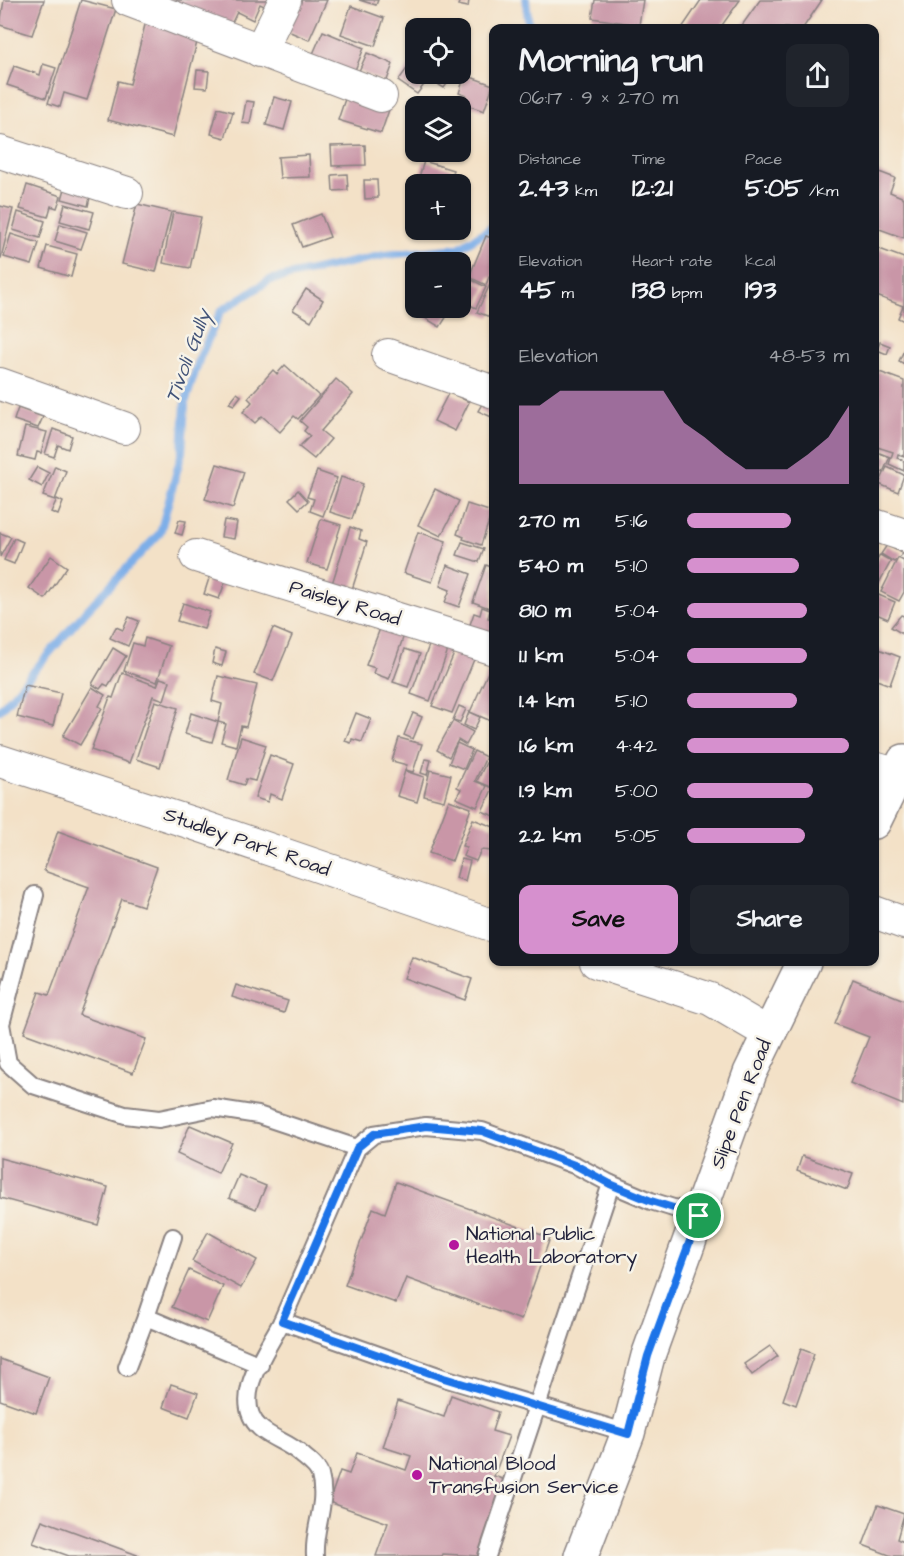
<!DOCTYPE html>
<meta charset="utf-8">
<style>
:root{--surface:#171b24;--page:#20242c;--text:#f1f3f6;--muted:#9ea1a6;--accent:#d690ce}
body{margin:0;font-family:"Architects Daughter",sans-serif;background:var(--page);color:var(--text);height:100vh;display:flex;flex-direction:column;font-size:22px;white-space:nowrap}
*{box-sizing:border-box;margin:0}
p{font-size:20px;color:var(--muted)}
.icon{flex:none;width:33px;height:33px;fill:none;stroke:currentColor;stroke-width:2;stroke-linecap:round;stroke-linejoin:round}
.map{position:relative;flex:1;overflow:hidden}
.panel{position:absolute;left:489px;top:24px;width:390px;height:942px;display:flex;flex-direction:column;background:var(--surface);border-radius:12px;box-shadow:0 2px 4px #0004}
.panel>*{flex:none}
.tools{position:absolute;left:405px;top:18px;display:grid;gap:12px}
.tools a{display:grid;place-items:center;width:66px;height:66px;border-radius:12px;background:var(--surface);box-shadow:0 2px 4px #0004;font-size:30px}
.pin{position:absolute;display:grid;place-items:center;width:51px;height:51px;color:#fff;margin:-26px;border:3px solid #fff;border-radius:50%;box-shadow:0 2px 6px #0007}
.round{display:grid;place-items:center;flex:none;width:63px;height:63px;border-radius:12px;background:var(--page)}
.headline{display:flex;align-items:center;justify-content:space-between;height:102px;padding:0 30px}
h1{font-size:33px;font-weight:700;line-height:45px}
.metrics{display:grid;grid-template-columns:repeat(3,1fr);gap:9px;height:102px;padding:6px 30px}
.metrics div{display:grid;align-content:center}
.metrics b{font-size:26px;font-weight:700}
.metrics small{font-size:16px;font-weight:400}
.metrics p{font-size:16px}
.chart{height:168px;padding:12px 30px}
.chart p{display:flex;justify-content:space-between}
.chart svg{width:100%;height:108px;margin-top:6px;fill:var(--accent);opacity:.7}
.primary-button{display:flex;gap:12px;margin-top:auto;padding:12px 30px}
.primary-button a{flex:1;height:69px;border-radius:12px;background:var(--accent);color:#111;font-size:24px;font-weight:700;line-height:69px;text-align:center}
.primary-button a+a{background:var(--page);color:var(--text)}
ul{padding:0 30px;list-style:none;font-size:20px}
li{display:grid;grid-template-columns:96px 72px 1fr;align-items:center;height:45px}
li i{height:15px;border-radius:8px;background:var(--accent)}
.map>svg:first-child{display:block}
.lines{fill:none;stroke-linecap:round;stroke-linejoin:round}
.stream{stroke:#7daee8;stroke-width:8}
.building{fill:#c996a7}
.service-casing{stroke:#8a8281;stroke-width:20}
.minor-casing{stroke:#8a8281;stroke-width:34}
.tertiary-casing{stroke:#8a8281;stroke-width:36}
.service{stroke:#fff;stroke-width:16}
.minor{stroke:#fff;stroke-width:32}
.tertiary{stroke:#fff;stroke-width:33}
.route-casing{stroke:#fff;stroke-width:12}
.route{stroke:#1a73e8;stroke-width:8}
.poi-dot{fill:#b5179e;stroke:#f7f3e8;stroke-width:2}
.labels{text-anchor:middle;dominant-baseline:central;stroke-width:5;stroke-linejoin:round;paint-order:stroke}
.street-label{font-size:20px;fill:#22223b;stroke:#f7f3e8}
.poi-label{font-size:20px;fill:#22223b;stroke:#f7f3e8;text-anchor:start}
.water-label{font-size:21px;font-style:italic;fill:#425378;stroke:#f7f3e8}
</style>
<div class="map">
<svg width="904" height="1556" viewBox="0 0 904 1556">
<rect width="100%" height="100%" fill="#f7f3e8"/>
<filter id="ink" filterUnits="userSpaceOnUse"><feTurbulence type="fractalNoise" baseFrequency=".0167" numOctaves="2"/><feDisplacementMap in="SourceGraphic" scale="12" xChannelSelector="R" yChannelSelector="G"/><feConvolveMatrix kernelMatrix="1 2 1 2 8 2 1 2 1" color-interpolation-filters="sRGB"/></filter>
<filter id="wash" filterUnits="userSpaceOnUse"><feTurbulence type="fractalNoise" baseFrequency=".008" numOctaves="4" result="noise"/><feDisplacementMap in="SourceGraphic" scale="24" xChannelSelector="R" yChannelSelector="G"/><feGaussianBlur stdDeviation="1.35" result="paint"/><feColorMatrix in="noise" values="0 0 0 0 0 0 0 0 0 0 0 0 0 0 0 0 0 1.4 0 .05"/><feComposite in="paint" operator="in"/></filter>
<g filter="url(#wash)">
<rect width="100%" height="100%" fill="#f3e1c7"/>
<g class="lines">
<g class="stream">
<polyline points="526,0 529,28"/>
<polyline points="0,710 86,611 160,533 182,452 185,403 200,357 221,311 270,280 385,255 459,248 494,226"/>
</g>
</g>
<g id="blocks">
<g class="building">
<polygon points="4,0 44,0 32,35 0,25"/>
<polygon points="81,0 116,9 87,100 64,93 60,107 48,103"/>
<polygon points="162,0 279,0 274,11 260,4 253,20 237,12 228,31"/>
<polygon points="294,0 327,0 309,40 281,28"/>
<polygon points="359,0 378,0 376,5"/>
<polygon points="460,0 469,0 468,7 458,5"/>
<polygon points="595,0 643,0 639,25 592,18"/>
<polygon points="701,0 740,0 720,28 682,28"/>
<polygon points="760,0 822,0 803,28 740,28"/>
<polygon points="351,6 384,18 375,46 341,34"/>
<polygon points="146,21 199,34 173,137 108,120 118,81 130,84"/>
<polygon points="323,31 364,48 351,80 309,63"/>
<polygon points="367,53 393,64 386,83 359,71"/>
<polygon points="416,56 416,74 432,74 417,94 398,81"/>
<polygon points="43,64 56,68 46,98 7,85 14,66 40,75"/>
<polygon points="197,70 209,71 207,88 195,87"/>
<polygon points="435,74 454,74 444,88 431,80"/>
<polygon points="465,75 493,85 484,111 464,104 467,96 459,93"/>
<polygon points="347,93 390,107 381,133 338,120"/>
<polygon points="274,97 292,102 284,130 266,125"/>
<polygon points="246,101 254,102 250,124 242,123"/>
<polygon points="218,108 233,112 225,138 211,134"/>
<polygon points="365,145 366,165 332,166 331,146"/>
<polygon points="309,155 310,177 280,178 278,157"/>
<polygon points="424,161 453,170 449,184 417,184"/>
<polygon points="874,170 895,178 890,192 904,198 904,238 874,227"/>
<polygon points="347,174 348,190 333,191 332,175"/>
<polygon points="364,180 377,180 378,198 365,199"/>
<polygon points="67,182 92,189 88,206 62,199"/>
<polygon points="27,185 61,196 57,208 51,206 48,217 20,209"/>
<polygon points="65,204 94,212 89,229 60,221"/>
<polygon points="137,204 171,212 156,272 122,264"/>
<polygon points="0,206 13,209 1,258 0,258"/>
<polygon points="18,212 45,221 40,238 13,230"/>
<polygon points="173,212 201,217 190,268 163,263"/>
<polygon points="321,214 330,237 302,247 293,225"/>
<polygon points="60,224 87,232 81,249 55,241"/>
<polygon points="11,234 39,243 32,265 4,257"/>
<polygon points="486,236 494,239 494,309 490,317 477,312 493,278 489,277 486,285 469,277"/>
<polygon points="47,246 77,254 71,277 41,268"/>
<polygon points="874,247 904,258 904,321 898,318 903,306 874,295"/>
<polygon points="472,280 486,287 476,308 462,301"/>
<polygon points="306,289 323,300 311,321 293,310"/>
<polygon points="416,300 416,308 452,308 440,327 410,309"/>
<polygon points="880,342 890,346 887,354 877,350"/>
<polygon points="904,350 904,364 899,361"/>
<polygon points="285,365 319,396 298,419 294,416 280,432 262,416 255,423 243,412 252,402 248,398 273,370 277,374"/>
<polygon points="874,370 904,381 904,456 898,454 897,458 904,461 904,471 889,464 893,452 874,446"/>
<polygon points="336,379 353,394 321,431 331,439 314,459 299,447 310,436 304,431 307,427 300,421"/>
<polygon points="449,392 469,402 455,431 434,421"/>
<polygon points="237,393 241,396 234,405 229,403"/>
<polygon points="494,398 494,418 478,411 482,404"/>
<polygon points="18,408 43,417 38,428 14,420"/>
<polygon points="25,427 47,432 41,453 37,452 35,460 18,456"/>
<polygon points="53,429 72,436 68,449 58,445 54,457 45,454"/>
<polygon points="877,452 890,457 883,472 874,468"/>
<polygon points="217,464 244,472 233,508 205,499"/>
<polygon points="55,466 66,471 55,500 43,496"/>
<polygon points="37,467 49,473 42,487 29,480"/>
<polygon points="887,467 904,475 898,492 879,484"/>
<polygon points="317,471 337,478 323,516 310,511 314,499 307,497"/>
<polygon points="341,477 363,484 352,519 330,512"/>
<polygon points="435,489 459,501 441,536 418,525"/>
<polygon points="298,490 308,501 299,509 289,499"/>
<polygon points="57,499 63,502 58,515 51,512"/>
<polygon points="467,504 492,512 481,545 463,539 464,537 457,534"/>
<polygon points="321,519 341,525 327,569 307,563"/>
<polygon points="179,520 186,521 182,535 175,533"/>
<polygon points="224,520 237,522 234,539 221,537"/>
<polygon points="350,527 361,531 359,539 367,542 350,596 330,590"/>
<polygon points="418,532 446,541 432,582 404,573"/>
<polygon points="0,533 11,537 0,557"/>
<polygon points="14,538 23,542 14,564 4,560"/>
<polygon points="462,542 484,549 479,562 457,555"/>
<polygon points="887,545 903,554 894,562 881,554"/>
<polygon points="880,555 891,561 874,592 874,565"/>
<polygon points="51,556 67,567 45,599 29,588"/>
<polygon points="898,558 904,561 904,592 899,601 881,592"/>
<polygon points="447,565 471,574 459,607 445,602 450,590 440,586"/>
<polygon points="486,565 494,568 492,609 473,602"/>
<polygon points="213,566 229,572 219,599 204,594"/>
<polygon points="874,593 895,602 888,619 874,613"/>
<polygon points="183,603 210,612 204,629 177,621"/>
<polygon points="482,607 490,610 488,618 494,620 494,641 467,633 474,613 480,615"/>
<polygon points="901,615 904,616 904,635 891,627"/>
<polygon points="129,617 139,621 128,646 110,638 116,627 123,630"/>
<polygon points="381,626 404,635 389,679 373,673 375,668 366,665"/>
<polygon points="273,628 292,636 273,681 254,674"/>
<polygon points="145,638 169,646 157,682 124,671 133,643 143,646"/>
<polygon points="431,640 449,647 430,701 411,694"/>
<polygon points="113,648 126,656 108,686 104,684 100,689 92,684"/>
<polygon points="215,649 226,652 222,666 212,663"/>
<polygon points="405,649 420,654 408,687 393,682"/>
<polygon points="456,649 475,657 452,713 432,706"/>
<polygon points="879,649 900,657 890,685 874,679 874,661"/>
<polygon points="494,659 494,715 491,721 470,712"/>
<polygon points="122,673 157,686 160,678 170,681 164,700 153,696 129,763 91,750 110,697 113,698"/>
<polygon points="218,676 257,685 246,727 241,726 236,746 221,742 226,724 218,722 222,704 212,701"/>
<polygon points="25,685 61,693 53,726 17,717"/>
<polygon points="92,687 105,695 99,706 102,708 80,745 63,736"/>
<polygon points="155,701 178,708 160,767 136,759"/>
<polygon points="459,706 466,709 460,722 453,720"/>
<polygon points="469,712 480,717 474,730 464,725"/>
<polygon points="191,713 218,722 212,742 185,734"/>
<polygon points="356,713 371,719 362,742 352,739 351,743 345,741"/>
<polygon points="413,713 422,717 413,739 404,735"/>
<polygon points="453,721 473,732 466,745 458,740 449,757 437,750"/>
<polygon points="241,737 266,745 255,781 246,779 244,785 228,780"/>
<polygon points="399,738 422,744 413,772 405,770 407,765 392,761"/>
<polygon points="457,743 472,750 464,769 449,763"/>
<polygon points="474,751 486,757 475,781 487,786 477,807 456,798 461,789 457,787"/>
<polygon points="270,755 294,764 282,799 270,794 268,802 255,798"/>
<polygon points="425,759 431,760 427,775 421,773"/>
<polygon points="486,763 494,766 494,816 482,811 493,788 477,781"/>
<polygon points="430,770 451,775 444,801 424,796"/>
<polygon points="405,771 424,777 417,802 397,796"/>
<polygon points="449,800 471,808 452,861 429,853"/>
<polygon points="473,819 494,827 492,851 481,850 476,861 463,856 467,847 462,846"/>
<polygon points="58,831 157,867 143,906 122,899 79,1015 146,1039 133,1073 24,1033 39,992 49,995 89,887 44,871"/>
<polygon points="461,859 470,861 465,881 456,878"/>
<polygon points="412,957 472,979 465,1000 404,978"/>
<polygon points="853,979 904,1000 903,1105 850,1083 869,1037 835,1024"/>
<polygon points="236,985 288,1001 284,1013 232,997"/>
<polygon points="190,1125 232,1143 218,1173 177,1154"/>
<polygon points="802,1156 853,1174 847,1190 797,1171"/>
<polygon points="0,1158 108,1187 98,1225 0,1198"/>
<polygon points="239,1175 266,1186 256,1209 229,1198"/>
<polygon points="396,1182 550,1238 521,1320 406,1278 396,1303 345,1285 373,1208 385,1213"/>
<polygon points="208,1232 257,1260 241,1288 192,1261"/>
<polygon points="189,1270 223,1286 207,1322 172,1307"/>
<polygon points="770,1346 778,1356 752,1375 744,1364"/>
<polygon points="801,1349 814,1354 796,1405 783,1400"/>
<polygon points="0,1359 49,1377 36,1413 0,1400"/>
<polygon points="171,1384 198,1393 189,1417 163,1407"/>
<polygon points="451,1395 498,1412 492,1431 509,1436 494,1476 505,1480 478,1556 443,1554 442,1556 376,1556 388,1523 329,1502 340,1471 349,1474 357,1453 406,1470 411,1456 383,1447 398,1401 444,1417"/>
<polygon points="878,1505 904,1514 897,1539 904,1542 904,1556 892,1556 863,1545"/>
<polygon points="42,1520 140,1556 69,1556 33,1543"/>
</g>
</g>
</g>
<g filter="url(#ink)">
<use href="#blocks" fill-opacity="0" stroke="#8a8281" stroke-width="1.5"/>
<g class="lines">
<g class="service-casing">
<g id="service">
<polyline points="35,895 1,1024 8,1063 33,1085 125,1115 159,1119 213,1108 258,1115 357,1148"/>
<polyline points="611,1184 651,1201 699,1216"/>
<polyline points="146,1317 173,1237"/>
<polyline points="282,1321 357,1148 374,1134 426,1126 482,1131 577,1166 611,1184 487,1556"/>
<polyline points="127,1367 146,1317 260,1365"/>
<path d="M315,1556C313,1527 328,1505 320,1475C318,1467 308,1460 302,1455C290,1443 272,1439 260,1428C229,1399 267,1351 282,1321L444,1378L628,1433"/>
</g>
</g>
<g class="minor-casing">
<g id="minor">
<polyline points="128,0 381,96"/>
<polyline points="260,51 285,0"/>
<polyline points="0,152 127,193"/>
<polyline points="388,355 494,392"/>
<polyline points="0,384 124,428"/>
<polyline points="874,525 904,535"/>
<polyline points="196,556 494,649"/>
<polyline points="0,761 195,824 494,926"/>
<polyline points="874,768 899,775"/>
<polyline points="874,912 904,923"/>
<polyline points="596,962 710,999 768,1033"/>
</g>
</g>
<g class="tertiary-casing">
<g id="tertiary">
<polyline points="874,822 904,761"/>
<polyline points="581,1556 628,1433 648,1356 750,1073 804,962"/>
</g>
</g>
<use href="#service" class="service"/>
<use href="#minor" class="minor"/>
<use href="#tertiary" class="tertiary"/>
</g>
</g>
<g class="lines" filter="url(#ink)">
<g class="route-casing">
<polygon id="route" points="426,1126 482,1131 577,1166 610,1184 651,1201 699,1216 648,1356 628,1434 444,1378 282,1321 357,1148 374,1134"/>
</g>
<use href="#route" class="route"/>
</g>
<g class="poi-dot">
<circle cx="454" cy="1245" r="6"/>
<circle cx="417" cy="1475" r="6"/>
</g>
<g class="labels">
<g class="street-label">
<text transform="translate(345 603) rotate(17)">Paisley Road</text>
<text transform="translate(247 842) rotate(19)">Studley Park Road</text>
<text transform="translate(741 1104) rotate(-69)">Slipe Pen Road</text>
</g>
<g class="poi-label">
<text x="466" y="1234">National Public<tspan x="466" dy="23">Health Laboratory</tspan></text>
<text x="429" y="1464">National Blood<tspan x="429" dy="23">Transfusion Service</tspan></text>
</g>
<g class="water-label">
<text transform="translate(188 356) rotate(-70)">Tivoli Gully</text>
</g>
</g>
</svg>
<div class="tools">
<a><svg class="icon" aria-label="locate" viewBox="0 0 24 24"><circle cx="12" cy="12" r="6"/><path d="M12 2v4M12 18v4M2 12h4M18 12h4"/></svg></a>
<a><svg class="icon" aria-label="layers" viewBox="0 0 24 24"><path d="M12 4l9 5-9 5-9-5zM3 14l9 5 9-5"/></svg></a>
<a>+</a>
<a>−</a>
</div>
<div class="pin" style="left:699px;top:1216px;background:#1e9e55"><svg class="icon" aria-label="arrive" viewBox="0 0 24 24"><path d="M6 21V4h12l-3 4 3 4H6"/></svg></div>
<section class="panel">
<div class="headline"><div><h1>Morning run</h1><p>06:17 · 9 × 270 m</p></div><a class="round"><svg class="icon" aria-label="share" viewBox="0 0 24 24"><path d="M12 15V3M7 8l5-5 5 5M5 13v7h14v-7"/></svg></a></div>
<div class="metrics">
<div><p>Distance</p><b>2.43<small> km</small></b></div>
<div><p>Time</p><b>12:21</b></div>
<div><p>Pace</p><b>5:05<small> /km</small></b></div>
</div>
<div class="metrics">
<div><p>Elevation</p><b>45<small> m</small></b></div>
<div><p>Heart rate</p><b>138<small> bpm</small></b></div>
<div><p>kcal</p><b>193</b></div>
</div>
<div class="chart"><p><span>Elevation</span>48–53 m</p>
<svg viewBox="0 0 160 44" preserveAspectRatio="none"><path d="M0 44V12L10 12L20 6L30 6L40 6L50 6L60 6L70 6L80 19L90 25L100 32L110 38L120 38L130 38L140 32L150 25L160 12V44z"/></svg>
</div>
<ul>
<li><b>270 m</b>5:16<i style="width:64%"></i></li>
<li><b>540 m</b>5:10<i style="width:69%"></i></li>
<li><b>810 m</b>5:04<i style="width:74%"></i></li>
<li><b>1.1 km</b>5:04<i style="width:74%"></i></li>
<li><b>1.4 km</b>5:10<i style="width:68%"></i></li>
<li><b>1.6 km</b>4:42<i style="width:100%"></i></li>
<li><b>1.9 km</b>5:00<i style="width:78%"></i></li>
<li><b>2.2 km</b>5:05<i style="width:73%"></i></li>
</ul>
<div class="primary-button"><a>Save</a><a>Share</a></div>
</section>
</div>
